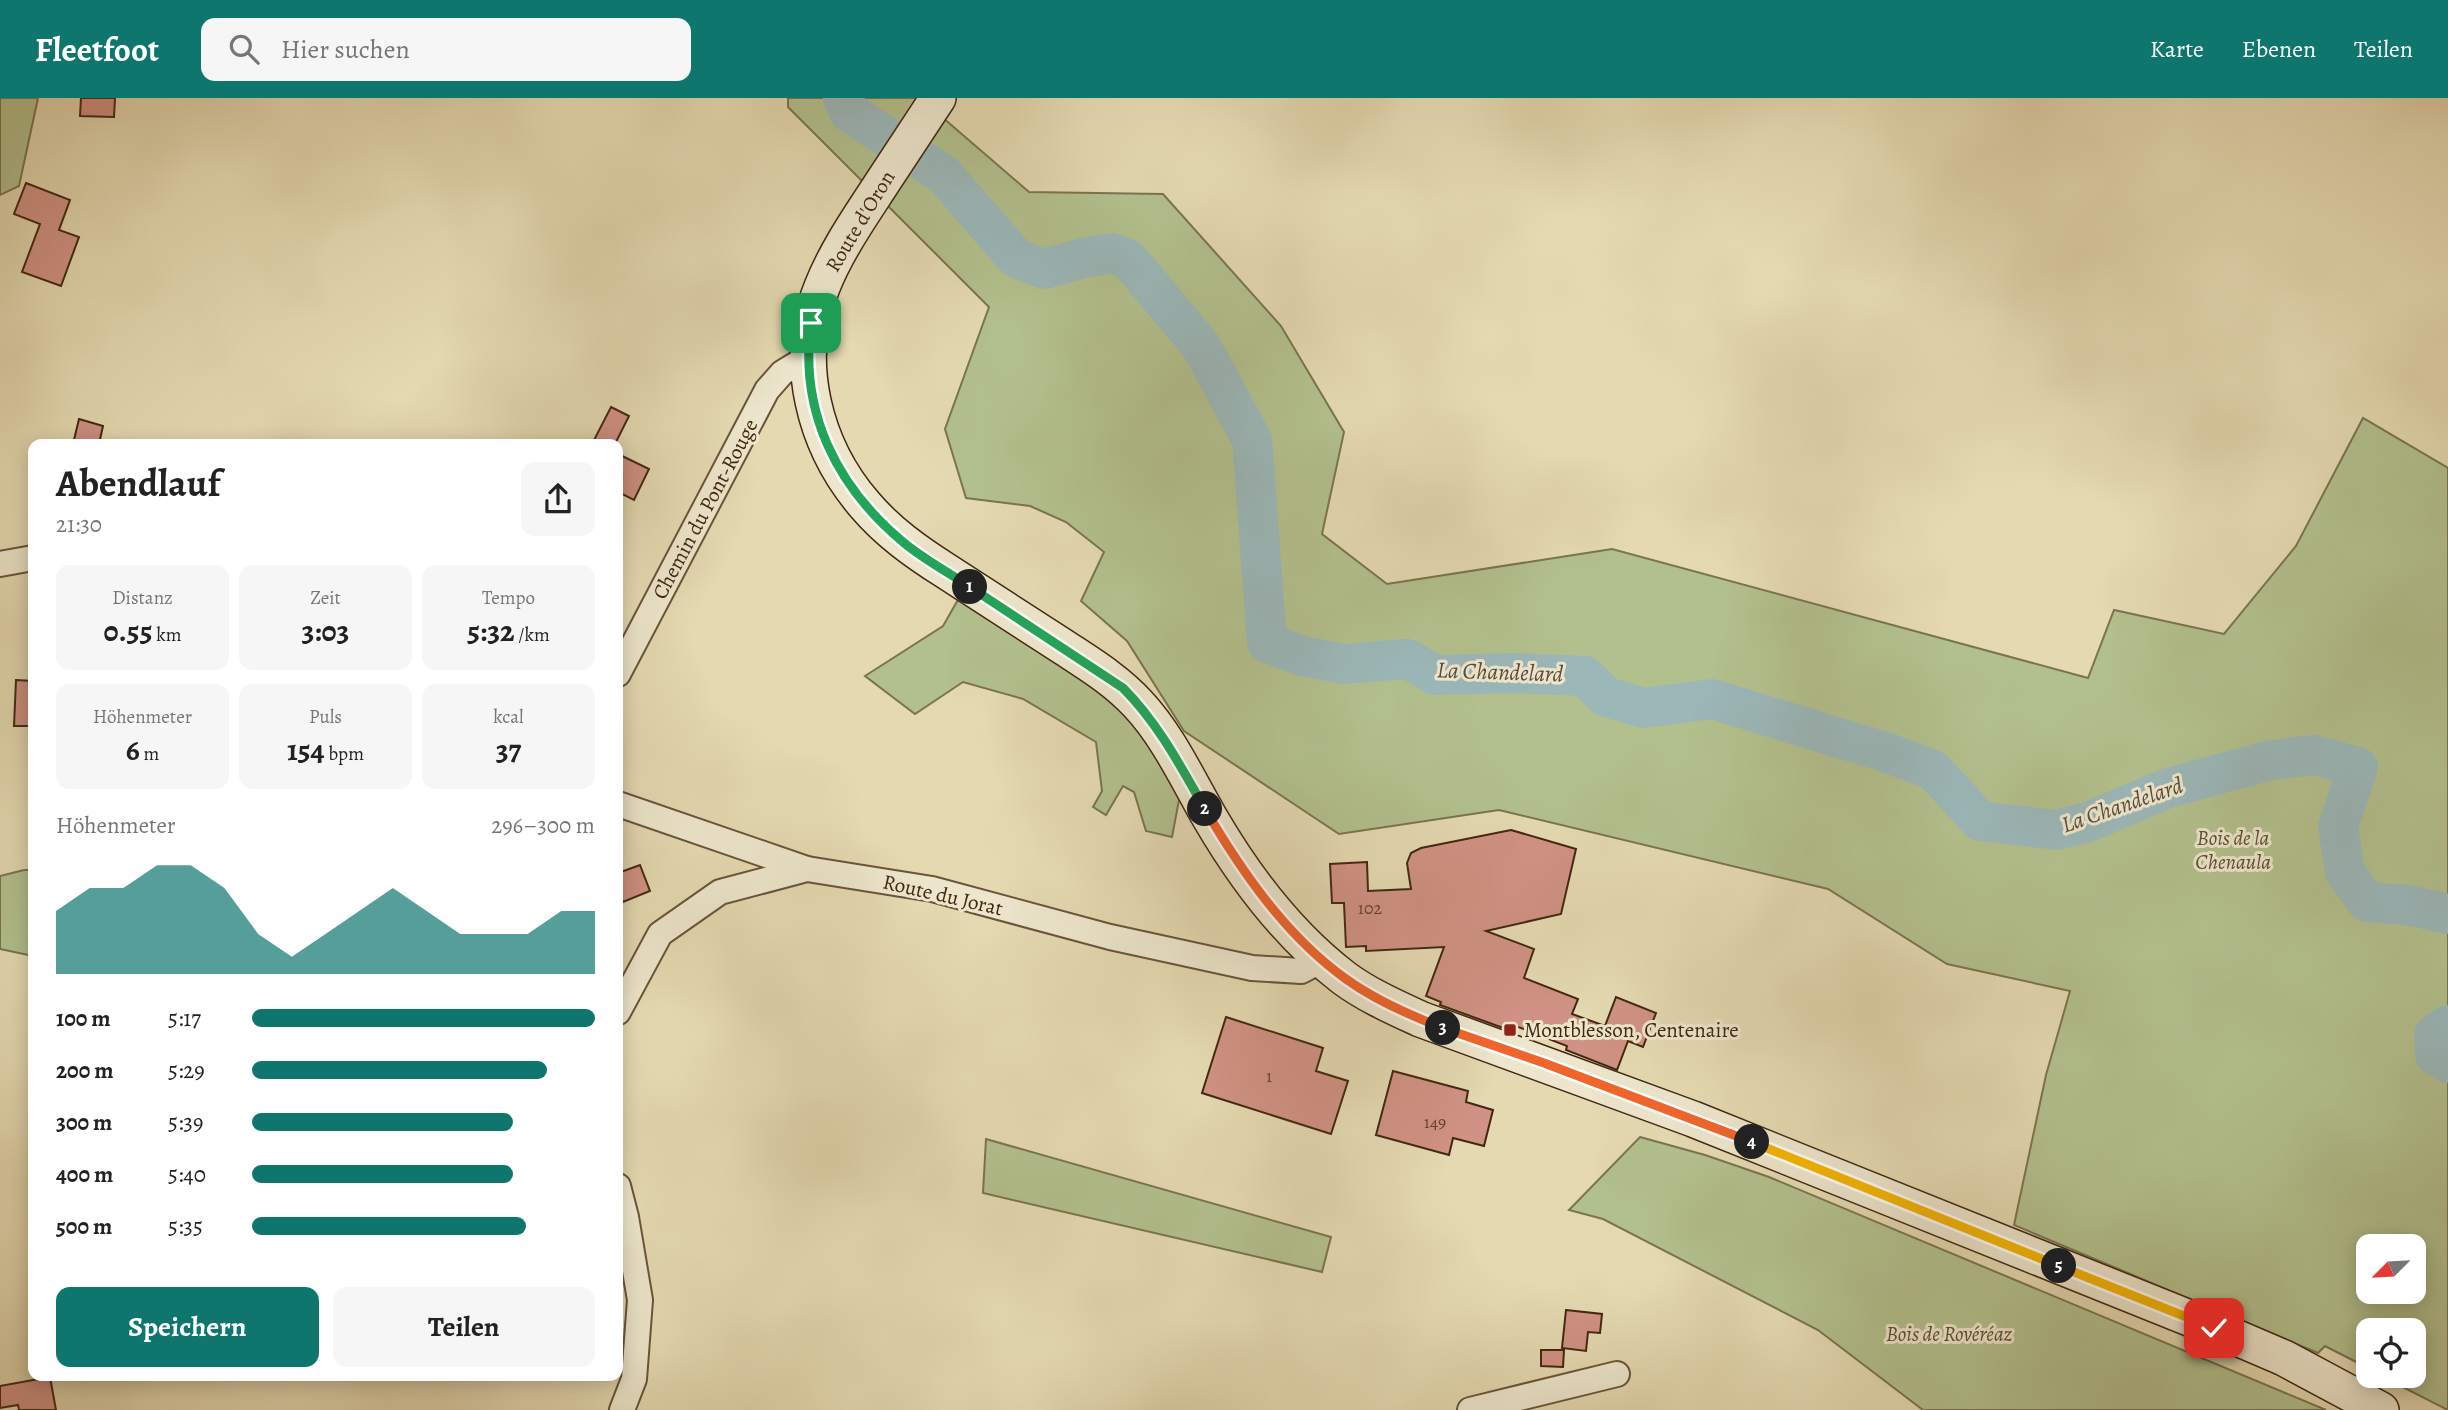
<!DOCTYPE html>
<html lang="de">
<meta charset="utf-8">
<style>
:root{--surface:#fff;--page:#f6f6f6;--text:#222;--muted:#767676;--accent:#0f766e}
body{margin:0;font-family:Alegreya,serif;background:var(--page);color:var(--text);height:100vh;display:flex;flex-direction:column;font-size:26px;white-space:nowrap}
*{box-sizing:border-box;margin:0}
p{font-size:23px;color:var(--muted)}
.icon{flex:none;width:38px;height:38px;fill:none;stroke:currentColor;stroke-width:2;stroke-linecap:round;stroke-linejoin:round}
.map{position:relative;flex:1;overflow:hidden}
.sheet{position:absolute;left:28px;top:341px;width:595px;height:942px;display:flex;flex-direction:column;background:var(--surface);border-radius:14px;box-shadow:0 4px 18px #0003}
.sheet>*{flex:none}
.needle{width:46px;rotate:246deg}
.buttons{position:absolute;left:2356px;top:1136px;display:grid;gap:14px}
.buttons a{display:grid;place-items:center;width:70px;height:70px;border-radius:14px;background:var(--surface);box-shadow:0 4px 18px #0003;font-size:35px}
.pin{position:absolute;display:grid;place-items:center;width:60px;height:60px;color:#fff;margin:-30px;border-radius:14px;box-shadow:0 4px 10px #0006}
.km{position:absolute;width:35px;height:35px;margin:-18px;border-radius:50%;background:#222;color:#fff;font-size:19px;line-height:35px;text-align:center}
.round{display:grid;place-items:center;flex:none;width:74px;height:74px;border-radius:14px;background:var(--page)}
.head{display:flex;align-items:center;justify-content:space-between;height:119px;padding:0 28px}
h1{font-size:38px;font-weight:600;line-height:52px}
.stats{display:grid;grid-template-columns:repeat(3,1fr);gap:10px;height:119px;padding:7px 28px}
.stats div{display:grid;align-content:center;border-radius:14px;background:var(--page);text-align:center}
.stats b{font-size:30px;font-weight:600}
.stats small{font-size:19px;font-weight:400}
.stats p{font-size:19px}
.chart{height:196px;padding:14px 28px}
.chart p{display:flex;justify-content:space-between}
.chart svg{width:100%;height:126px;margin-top:7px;fill:var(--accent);opacity:.7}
.primary-button{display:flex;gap:14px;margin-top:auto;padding:14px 28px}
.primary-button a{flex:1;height:80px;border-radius:14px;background:var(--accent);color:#fff;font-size:28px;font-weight:600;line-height:80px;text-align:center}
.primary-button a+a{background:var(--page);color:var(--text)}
ul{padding:0 28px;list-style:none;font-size:23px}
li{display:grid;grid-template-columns:112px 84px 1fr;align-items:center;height:52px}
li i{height:18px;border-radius:9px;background:var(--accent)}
header{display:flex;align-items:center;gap:42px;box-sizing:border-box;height:98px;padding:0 35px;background:var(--accent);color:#fff}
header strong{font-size:33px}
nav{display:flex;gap:38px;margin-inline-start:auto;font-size:24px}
.search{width:490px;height:63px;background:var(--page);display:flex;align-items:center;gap:18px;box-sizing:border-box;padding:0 24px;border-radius:14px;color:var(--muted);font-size:26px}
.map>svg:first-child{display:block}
.green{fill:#b2c08d;stroke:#7a7450;stroke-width:2;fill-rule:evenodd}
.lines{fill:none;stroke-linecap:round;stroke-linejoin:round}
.river{stroke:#9bb7b8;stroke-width:40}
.building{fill:#d09284;stroke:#412712;stroke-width:2}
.minor-casing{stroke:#6a543a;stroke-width:28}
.secondary-casing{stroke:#412712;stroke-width:38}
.minor{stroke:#ede6cc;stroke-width:24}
.secondary{stroke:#ede6cc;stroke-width:35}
.split-1-casing{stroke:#fff;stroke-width:14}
.split-2-casing{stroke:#fff;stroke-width:14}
.split-3-casing{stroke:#fff;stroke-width:14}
.split-4-casing{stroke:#fff;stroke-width:14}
.split-5-casing{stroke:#fff;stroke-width:14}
.split-6-casing{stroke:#fff;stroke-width:14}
.split-1{stroke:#22a559;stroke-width:9}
.split-2{stroke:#22a559;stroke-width:9}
.split-3{stroke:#f0652b;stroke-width:9}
.split-4{stroke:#f0652b;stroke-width:9}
.split-5{stroke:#f5b400;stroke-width:9}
.split-6{stroke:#f5b400;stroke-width:9}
.poi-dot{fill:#8f2418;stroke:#ede6cc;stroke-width:2.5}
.labels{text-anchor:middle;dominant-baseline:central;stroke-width:6;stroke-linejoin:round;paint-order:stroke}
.number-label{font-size:18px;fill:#65422e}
.street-label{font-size:21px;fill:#412712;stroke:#ede6cc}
.park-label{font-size:21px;font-style:italic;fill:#5d4d31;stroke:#ede6cc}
.poi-label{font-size:21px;fill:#412712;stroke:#ede6cc;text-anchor:start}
.water-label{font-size:23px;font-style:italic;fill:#584b3c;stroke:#ede6cc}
</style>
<header>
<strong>Fleetfoot</strong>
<div class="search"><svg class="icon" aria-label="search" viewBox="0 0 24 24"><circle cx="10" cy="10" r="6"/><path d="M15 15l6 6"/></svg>Hier suchen</div>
<nav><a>Karte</a><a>Ebenen</a><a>Teilen</a></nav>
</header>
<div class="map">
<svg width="2448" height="1312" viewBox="0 0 2448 1312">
<rect width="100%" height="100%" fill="#e4d9b1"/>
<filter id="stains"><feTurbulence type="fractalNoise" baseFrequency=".00286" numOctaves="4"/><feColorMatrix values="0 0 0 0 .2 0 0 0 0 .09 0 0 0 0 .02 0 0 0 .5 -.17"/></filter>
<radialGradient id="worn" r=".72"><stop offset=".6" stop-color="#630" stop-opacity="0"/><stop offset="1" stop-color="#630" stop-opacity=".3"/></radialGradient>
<g class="green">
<polygon points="0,0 38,0 19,88 0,97"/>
<polygon points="788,0 925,0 868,89 788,9"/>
<path d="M942,19L1029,94L1163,96L1281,228L1344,334L1322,436L1387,486L1612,451L2088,580L2114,512L2224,536L2296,448L2363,320L2448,370V1312L2381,1278H2413V1232H2368V1270L2325,1248L2318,1255L2014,1127L2046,977L2070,893L1947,866L1828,791L1499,712L1339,736L1184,633L1127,543L1081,503L1104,454L1066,424L1030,408L966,400L945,331L989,209L885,105ZM2368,1148H2413V1194H2368Z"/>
<polygon points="959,500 1097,589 1135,622 1180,697 1172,739 1146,733 1134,694 1123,688 1106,717 1093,709 1102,693 1096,644 1023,601 963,584 915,616 865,578 943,528"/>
<polygon points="24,772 33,772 33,858 0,851 0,778"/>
<polygon points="1640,1039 1705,1057 1769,1079 2326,1312 1923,1312 1818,1232 1603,1121 1569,1112"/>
<polygon points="986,1041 1331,1139 1322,1174 983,1095"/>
</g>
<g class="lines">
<g class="river">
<polyline points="843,0 849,14 944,77 1016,160 1044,171 1083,160 1112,155 1128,161 1201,248 1252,342 1267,545 1303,558 1343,566 1408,561 1435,577 1514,575 1585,578 1606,599 1644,610 1712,601 1885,654 1933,672 1980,723 2056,732 2088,724 2168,690 2271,662 2314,657 2358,669 2338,729 2345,774 2367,804 2408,807 2448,816"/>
<polyline points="2448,927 2434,937 2435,957 2448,965"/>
</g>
</g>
<g class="building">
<polygon points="81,0 115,0 114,19 80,18"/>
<polygon points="26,85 70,102 59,132 79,139 61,188 22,174 40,126 14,116"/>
<polygon points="611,309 629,318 615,346 592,346"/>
<polygon points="79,321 103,328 99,346 73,346"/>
<polygon points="618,356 649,371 634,402 618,394"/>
<polygon points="16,582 33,583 33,628 14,628"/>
<polygon points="1511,732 1576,751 1561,816 1486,833 1534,851 1524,880 1578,901 1572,916 1605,928 1616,899 1656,915 1643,949 1628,943 1617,972 1566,952 1567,948 1508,925 1506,931 1440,907 1441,904 1426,898 1444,849 1366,853 1366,848 1346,849 1344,805 1332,805 1330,766 1367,764 1368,793 1411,791 1407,765 1411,755 1421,750"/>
<polygon points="640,767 650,793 623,804 618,792 618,775"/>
<polygon points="1226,919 1323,950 1316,973 1348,983 1331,1036 1202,995"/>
<polygon points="1393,973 1468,993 1466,1004 1493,1012 1484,1048 1453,1040 1449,1057 1376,1037"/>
<polygon points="1566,1212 1602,1216 1600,1235 1588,1234 1586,1253 1562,1250"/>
<polygon points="1541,1252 1564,1252 1563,1269 1541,1268"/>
<polygon points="50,1279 56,1312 19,1312 18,1307 0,1310 0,1288"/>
</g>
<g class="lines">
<g class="minor-casing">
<g id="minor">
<polyline points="0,466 33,460"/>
<polyline points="618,576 767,292 782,275 808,259"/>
<polyline points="618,706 807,771"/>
<polyline points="618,914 660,836 720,794 807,771 932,791 1110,839 1252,870 1301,873 1322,862"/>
<polyline points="618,1088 626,1119 640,1202 634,1281 622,1312"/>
<polyline points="1470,1312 1617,1276"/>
</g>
</g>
<g class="secondary-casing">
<path id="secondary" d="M938,0C920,27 902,55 884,82C862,116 837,151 822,189C792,263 814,348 865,407C888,434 916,454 946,473C986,499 1025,524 1065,550C1091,567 1117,583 1138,606C1168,638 1188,682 1210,720C1245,780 1289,838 1344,880C1367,897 1394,909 1420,921L1693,1021L2214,1230L2284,1260L2381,1312"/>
</g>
<use href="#minor" class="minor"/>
<use href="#secondary" class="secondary"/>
</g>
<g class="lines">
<g class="split-1-casing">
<path id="split-1" d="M811,225C799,313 836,388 903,444C923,461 948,474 970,489"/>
</g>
<g class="split-2-casing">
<path id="split-2" d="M970,489L1123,590C1158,625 1181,669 1205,711"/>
</g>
<g class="split-3-casing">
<path id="split-3" d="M1205,711C1242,774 1286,838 1346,881C1375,902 1409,917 1443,930"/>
</g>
<g class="split-4-casing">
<polyline id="split-4" points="1443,930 1544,965 1752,1044"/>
</g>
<g class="split-5-casing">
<polyline id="split-5" points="1752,1044 2059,1168"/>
</g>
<g class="split-6-casing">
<polyline id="split-6" points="2059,1168 2214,1230"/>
</g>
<use href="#split-1" class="split-1"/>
<use href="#split-2" class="split-2"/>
<use href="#split-3" class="split-3"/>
<use href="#split-4" class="split-4"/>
<use href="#split-5" class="split-5"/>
<use href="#split-6" class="split-6"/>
</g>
<rect class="poi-dot" x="1503" y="925" width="14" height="14" rx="3.5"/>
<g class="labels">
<g class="number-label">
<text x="1370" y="810">102</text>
<text x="1269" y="978">1</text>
<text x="1435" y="1024">149</text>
</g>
<g class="street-label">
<text transform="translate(860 123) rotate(-59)">Route d'Oron</text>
<text transform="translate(705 411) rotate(-62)">Chemin du Pont-Rouge</text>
<text transform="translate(943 797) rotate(13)">Route du Jorat</text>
</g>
<g class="park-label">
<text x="2233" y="740">Bois de la<tspan x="2233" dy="24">Chenaula</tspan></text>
<text x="1949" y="1236">Bois de Rovéréaz</text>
</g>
<g class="poi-label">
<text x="1524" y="932">Montblesson, Centenaire</text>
</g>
<g class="water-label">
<text transform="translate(1500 574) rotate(2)">La Chandelard</text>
<text transform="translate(2122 707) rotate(-19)">La Chandelard</text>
</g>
</g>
<rect width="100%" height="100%" filter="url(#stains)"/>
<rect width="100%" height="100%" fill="url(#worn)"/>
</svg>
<div class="buttons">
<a><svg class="needle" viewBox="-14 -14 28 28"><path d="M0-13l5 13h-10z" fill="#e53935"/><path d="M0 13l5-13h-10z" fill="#767676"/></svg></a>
<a><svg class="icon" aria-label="locate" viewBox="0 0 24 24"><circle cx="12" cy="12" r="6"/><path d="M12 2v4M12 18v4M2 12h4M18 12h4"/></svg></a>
</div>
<div class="pin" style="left:811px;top:225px;background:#1e9e55"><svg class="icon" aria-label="arrive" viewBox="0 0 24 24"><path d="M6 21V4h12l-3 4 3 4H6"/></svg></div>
<div class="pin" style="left:2214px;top:1230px;background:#d93025"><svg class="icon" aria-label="check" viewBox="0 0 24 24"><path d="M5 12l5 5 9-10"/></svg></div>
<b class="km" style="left:970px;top:489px">1</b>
<b class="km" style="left:1205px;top:711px">2</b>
<b class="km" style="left:1443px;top:930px">3</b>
<b class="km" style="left:1752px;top:1044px">4</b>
<b class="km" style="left:2059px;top:1168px">5</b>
<section class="sheet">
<div class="head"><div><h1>Abendlauf</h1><p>21:30</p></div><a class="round"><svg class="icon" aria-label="share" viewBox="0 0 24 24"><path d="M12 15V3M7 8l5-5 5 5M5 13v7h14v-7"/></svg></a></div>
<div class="stats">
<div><p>Distanz</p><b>0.55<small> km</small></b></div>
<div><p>Zeit</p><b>3:03</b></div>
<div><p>Tempo</p><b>5:32<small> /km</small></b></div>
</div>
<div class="stats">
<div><p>Höhenmeter</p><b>6<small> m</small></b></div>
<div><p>Puls</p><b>154<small> bpm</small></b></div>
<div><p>kcal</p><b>37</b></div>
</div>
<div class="chart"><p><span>Höhenmeter</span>296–300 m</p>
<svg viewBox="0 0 160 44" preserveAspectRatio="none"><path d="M0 44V22L10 14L20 14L30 6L40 6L50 14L60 30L70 38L80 30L90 22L100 14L110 22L120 30L130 30L140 30L150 22L160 22V44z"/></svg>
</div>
<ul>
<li><b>100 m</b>5:17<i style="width:100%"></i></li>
<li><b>200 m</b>5:29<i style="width:86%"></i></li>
<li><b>300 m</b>5:39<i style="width:76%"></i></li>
<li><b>400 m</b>5:40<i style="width:76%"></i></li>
<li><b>500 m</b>5:35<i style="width:80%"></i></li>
</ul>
<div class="primary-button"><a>Speichern</a><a>Teilen</a></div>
</section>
</div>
